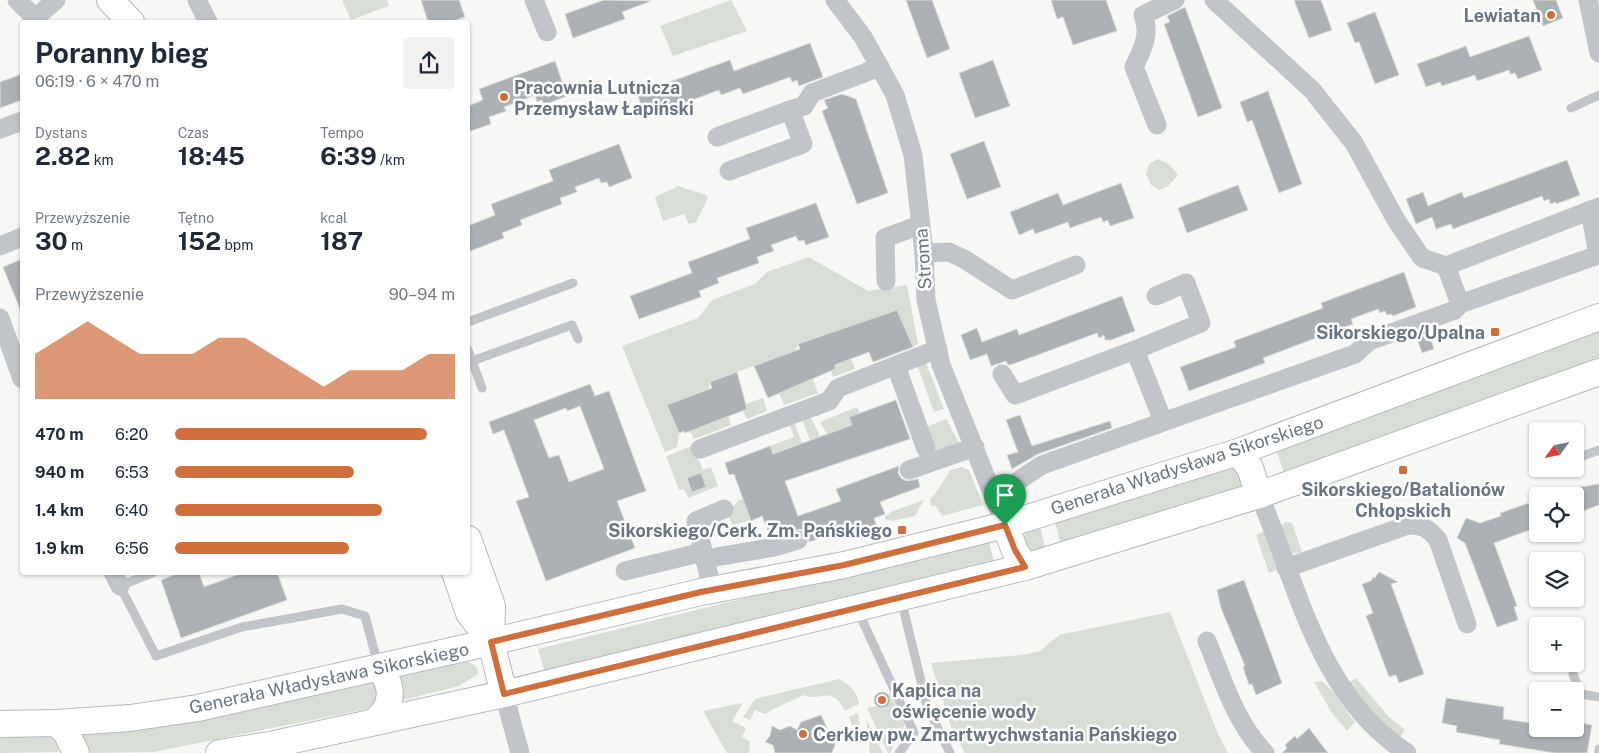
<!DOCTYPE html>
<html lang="pl">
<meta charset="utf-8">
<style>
:root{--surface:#fff;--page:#f2f2f3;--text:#1f2937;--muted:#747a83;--accent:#d06e3c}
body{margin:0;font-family:"Public Sans",sans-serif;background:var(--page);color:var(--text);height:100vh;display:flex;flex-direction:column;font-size:19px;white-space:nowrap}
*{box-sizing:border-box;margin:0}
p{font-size:16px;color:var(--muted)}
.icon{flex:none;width:28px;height:28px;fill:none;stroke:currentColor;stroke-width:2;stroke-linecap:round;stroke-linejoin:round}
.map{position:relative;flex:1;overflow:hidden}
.side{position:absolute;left:20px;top:20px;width:450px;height:555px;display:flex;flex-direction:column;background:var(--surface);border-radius:5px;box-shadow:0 1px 4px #0004}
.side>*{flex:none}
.needle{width:32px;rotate:237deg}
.tools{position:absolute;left:1529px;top:422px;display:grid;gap:10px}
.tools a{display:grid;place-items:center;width:55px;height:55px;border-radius:5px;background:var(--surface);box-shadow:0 1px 4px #0004;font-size:25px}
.pin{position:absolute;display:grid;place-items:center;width:42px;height:42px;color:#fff;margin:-51px -21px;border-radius:50% 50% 50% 0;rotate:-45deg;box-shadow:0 0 5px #0007}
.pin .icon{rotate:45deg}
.round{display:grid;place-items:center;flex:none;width:52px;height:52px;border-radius:5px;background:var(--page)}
.headline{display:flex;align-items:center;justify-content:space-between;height:85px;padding:0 15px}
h1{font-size:28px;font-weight:700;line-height:38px}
.figures{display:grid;grid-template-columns:repeat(3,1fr);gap:8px;height:85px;padding:5px 15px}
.figures div{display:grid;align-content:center}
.figures b{font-size:25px;font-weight:700}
.figures small{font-size:14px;font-weight:400}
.figures p{font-size:14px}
.chart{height:140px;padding:10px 15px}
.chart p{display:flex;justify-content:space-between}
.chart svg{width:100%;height:90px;margin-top:5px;fill:var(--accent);opacity:.7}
ul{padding:0 15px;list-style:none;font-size:16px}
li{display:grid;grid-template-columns:80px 60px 1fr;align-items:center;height:38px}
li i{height:12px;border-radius:6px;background:var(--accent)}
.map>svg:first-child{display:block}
.green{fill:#d8ded6}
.building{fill:#acb1b6;stroke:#d9d9d7;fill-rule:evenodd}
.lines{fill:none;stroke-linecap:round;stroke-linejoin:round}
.secondary-casing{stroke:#b6babe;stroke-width:28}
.lane{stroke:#c1c4c8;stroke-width:9}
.street{stroke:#c1c4c8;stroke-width:19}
.secondary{stroke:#fff;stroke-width:26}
.route-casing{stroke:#fff;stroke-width:10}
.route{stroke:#d06e3c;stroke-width:6}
.poi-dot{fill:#d06e3c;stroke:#fff;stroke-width:2}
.labels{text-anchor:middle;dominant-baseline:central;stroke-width:5;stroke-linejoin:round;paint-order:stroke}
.poi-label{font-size:18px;font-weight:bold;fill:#6a7582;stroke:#fff;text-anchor:end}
.street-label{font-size:18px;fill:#6a7582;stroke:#fff}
</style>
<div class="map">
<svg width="1599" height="753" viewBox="0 0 1599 753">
<rect width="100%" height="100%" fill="#f7f7f5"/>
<g class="green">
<polygon points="342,0 387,0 389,6 351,20"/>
<polygon points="731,0 747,31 673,56 660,26"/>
<polygon points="1158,159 1169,164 1178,175 1168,186 1159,190 1151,185 1146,174 1149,164"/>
<polygon points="678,186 706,195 708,198 696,222 689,224 684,214 663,221 655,197"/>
<polygon points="809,257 868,291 907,285 918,344 913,347 897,310 798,344 795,351 710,382 708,390 667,405 679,433 677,447 665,452 622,346 698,318 712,300 755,284 767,272"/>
<polygon points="1599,328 1599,364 1285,476 1276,449"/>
<polygon points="851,359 855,369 833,377 831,371 835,369 835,365"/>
<polygon points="925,360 944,409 934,412 916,362"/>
<polygon points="813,379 818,393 784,405 779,393"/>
<polygon points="763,398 767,411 747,419 743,411 747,409 746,404"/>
<polygon points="857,407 860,413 849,417 852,425 827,434 820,422"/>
<polygon points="809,413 820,437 810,441 801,416"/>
<polygon points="728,416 731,425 694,439 690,431"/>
<polygon points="793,419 802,443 773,454 770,446 794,437 790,425"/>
<polygon points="946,419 959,443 937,451 932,448 924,428"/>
<polygon points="693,446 703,470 711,467 718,486 688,498 684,489 679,490 666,456"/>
<polygon points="1233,463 1245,487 1062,547 1054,520"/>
<polygon points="962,467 969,470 983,505 942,516 936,506 931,506 930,499 933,497 951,470"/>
<polygon points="743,499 751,521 732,525 728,513 739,500"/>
<polygon points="924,500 915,516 892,521 885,519 885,516 890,514 890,512"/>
<polygon points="1286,522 1292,523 1302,552 1292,554 1281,525"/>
<polygon points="1035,526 1041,530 1046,552 1036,554 1028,551 1023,539 1027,530"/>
<polygon points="1265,531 1279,569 1269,573 1256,535"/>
<polygon points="988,538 994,562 545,673 538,649"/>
<polygon points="1170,612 1218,734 1228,753 965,753 951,727 931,663 1022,655 1040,651 1059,635"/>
<path d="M465,661C472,663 479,666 478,674L459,686L395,702L391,675Z"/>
<polygon points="1356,678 1389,717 1405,730 1399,739 1376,720 1348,683"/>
<path d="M839,679C850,685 858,692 859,704L845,711C832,683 819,703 804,695C792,701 778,706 765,714L755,710L750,720L743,717L755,699Z"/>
<polygon points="368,681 381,686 377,707 154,752 84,753 79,732"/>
<path d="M1321,681C1333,688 1345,710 1355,722L1347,731L1332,713L1314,682Z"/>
<polygon points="889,693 905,724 890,753 888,753 867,708 887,704"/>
<polygon points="743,703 732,721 746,728 742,737 750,742 749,753 727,753 703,711"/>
<polygon points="858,713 862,743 859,743 849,717"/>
<polygon points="866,719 883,753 870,753"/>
<path d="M0,734C15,734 64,727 58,752L0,753Z"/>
</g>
<g class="building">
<polygon points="421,0 459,0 465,17 449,22 428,22"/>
<polygon points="604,0 651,1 622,12 625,19 573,38 565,14"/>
<polygon points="906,0 932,0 950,49 927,58"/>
<polygon points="1051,0 1106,0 1117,31 1073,45 1063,17 1057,19"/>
<polygon points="1294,0 1321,0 1332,30 1309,38"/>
<polygon points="1533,0 1556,0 1563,18 1543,26"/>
<polygon points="1185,7 1222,108 1198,117 1164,24 1170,22 1167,16"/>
<polygon points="1375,12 1399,75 1375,84 1359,42 1355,43 1347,23"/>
<polygon points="1529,36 1542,70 1518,79 1515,73 1510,74 1509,70 1477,81 1475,75 1442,86 1440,82 1426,87 1417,64 1466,46 1470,57"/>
<polygon points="810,43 823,77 799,86 797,80 792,82 790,77 743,94 740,88 721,95 719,90 646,117 637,94 730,60 734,71"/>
<polygon points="993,60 1010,106 975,118 959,73"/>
<polygon points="555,61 567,96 544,105 542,100 537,102 535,95 504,107 506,111 489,117 491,124 468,132 468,106 483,100 479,89"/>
<polygon points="22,74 22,100 0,108 0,82"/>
<polygon points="1268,91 1302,184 1279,193 1252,120 1247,122 1240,102"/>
<polygon points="842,94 856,99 888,193 857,204 822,111 828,108 824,100"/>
<polygon points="984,141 1001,187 967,199 950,154"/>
<polygon points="619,144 632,178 609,187 607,182 601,183 599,178 575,187 577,192 560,198 562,204 520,220 522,225 502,233 504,238 468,252 468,226 495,215 491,204 553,181 549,170"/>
<polygon points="1567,160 1580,195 1556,204 1556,202 1550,204 1549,199 1544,201 1542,196 1453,229 1451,224 1436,229 1432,217 1416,224 1406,199 1423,192 1428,206 1462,192 1464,198"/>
<polygon points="1121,183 1134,218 1110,226 1108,220 1103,222 1101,217 1070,228 1068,222 1035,234 1033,229 1019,235 1010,212 1058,193 1063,205"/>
<polygon points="1238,185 1248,210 1187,233 1178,208"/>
<polygon points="816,203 829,237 806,245 804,240 798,241 796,236 771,245 774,251 757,257 759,263 717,278 719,283 699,291 701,297 639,319 630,296 692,273 688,262 750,239 746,228"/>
<polygon points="22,259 22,314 3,267"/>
<polygon points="1404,272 1416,307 1393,316 1392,314 1387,315 1385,311 1380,313 1378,309 1351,319 1353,324 1263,358 1265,363 1189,391 1180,367 1236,347 1234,341 1323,308 1321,303"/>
<polygon points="1122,296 1135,331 1111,340 1105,340 1104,335 1099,338 1097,333 1013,364 1008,365 1006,361 991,366 987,354 970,360 961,335 977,328 982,342 1017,329 1019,335"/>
<polygon points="897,310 913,347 873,362 869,352 835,365 835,369 768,398 754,366 800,349 798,344"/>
<polygon points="1429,334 1434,349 1422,353 1417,338"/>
<polygon points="737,372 747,409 685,433 684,431 679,433 667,405 712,388 710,382"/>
<path d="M590,384L595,396L609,391L646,491L617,501L635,548L546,581L516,501L529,497L504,430L493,434L489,422ZM580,406L604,469L569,482L559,455L549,458L534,420L566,408L567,411Z"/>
<polygon points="896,400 910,439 785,481 798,516 841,501 836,489 899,466 898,473 901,478 907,481 918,479 920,487 880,502 885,514 874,518 877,527 858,532 855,525 809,542 809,536 801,529 770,536 762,516 751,521 734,474 729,475 725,463 770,446 773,454 852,425 849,417"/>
<polygon points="1020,415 1032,446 1110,421 1112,428 1038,454 1012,469 1007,455 1018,452 1006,420"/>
<polygon points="701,473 706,487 692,492 687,478"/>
<polygon points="1599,484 1599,505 1575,514 1575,488"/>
<polygon points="1538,500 1538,527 1494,543 1517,606 1514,607 1518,620 1497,627 1465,543 1457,538 1466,518 1480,523 1501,516 1500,513"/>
<polygon points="182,572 199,572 204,587 245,572 277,572 287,600 181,638 161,580"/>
<polygon points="1379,572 1398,582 1391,584 1424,674 1399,683 1396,675 1389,677 1366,616 1373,613 1362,584 1371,581 1373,577 1375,578"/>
<polygon points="1244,580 1282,683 1256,695 1252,684 1249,685 1243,667 1245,666 1221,608 1217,590"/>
<circle cx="882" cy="700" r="8"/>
<polygon points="1446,698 1504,707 1503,719 1538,724 1538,729 1575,729 1575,722 1592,725 1587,753 1555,753 1499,744 1500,740 1456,732 1457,726 1442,723"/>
<polygon points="821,715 835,745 832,753 775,753 773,745 765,742 770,736 772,726 780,730 790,726 797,730 801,722"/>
<polygon points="1309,728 1328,753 1282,753 1287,748 1285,745 1295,736 1297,739"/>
</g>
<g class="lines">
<g class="secondary-casing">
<g id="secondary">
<polyline points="110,0 131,22"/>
<polyline points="1238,452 1250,468 1259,495"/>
<polyline points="1005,525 1015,551 1025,567"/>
<polyline points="468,539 492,606 491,642 504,694"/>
<polyline points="455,572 469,613 491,642"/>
<path d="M374,722C393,707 395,687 379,668"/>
<polyline points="56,723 66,732 76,753"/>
<polyline points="0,724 56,723 130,718 198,708 491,642 701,592 844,565 1005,525 1238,452 1599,317"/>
<polyline points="219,753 270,745 504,694 1025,567 1259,495 1599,372"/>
</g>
</g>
<g class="lane">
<polyline points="1571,108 1599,95"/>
<polyline points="468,322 573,283"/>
<polyline points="468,350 482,388"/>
<polyline points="472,361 572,325 578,339"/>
<polyline points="1575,459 1599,450"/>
<polyline points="154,572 120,586 156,656 242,627 342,609 365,616 378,665"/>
<polyline points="901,599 927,706 950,753"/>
<polyline points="858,611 914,733 899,753"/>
<polyline points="1573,674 1581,694 1599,697"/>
<polyline points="1599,753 1599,749"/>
</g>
<g class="street">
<polyline points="17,0 35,18 56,0"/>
<polyline points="197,0 208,22"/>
<polyline points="534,0 547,32"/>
<polyline points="835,0 863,37 895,95 913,155 924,253 926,300 941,365 1005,525"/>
<polyline points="1214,0 1312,90 1354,143 1396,220 1422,258 1446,266 1599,207"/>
<polyline points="1588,0 1599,53"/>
<path d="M1157,125L1134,67C1142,50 1151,34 1143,15L1175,0"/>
<polyline points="0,129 22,121"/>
<polyline points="717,137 790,110"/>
<polyline points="729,171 803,144 790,110 804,106 812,93 880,67"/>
<polyline points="0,246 22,237"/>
<polyline points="924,253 949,252 964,259 1012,290 1076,265"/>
<polyline points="886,281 885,238 920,225"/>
<polyline points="1460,304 1598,255 1590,210"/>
<polyline points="0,318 22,379"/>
<polyline points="1135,350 1201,323 1186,283 1156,296"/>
<polyline points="896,366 926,449"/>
<polyline points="1002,374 1015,395 1135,350 1163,421"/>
<polyline points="700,449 829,401 838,388 938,349"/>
<polyline points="909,470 975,447"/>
<path d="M1259,495C1299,587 1317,694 1407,753"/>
<polyline points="995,496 1042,465 1355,354 1369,341 1455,310 1460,304 1446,266"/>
<polyline points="704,559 775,547 798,540"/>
<path d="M1286,568L1408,525C1422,524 1429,529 1438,540L1467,624"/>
<polyline points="625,571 703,552"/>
<polyline points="113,572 120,586"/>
<polyline points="712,589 696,521 724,509"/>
<path d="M1207,641C1223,680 1235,722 1265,753"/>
<polyline points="504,694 520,753"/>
</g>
<use href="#secondary" class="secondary"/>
</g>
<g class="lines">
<g class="route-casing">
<polygon id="route" points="1005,525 1015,550 1025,567 504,694 491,642 701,592 844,565"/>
</g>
<use href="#route" class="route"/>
</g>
<g class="poi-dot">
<circle cx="1551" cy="15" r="5"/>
<circle cx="504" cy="97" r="5"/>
<rect x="1490" y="327" width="10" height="10" rx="2.5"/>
<rect x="1398" y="465" width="10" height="10" rx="2.5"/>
<rect x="897" y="525" width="10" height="10" rx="2.5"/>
<circle cx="882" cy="700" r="5"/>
<circle cx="803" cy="734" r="5"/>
</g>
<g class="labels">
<g class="poi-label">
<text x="1541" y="15">Lewiatan</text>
<text x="514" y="87" text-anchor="start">Pracownia Lutnicza<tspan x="514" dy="21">Przemysław Łapiński</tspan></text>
<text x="1485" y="332">Sikorskiego/Upalna</text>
<text x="1403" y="489" text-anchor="middle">Sikorskiego/Batalionów<tspan x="1403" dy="21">Chłopskich</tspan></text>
<text x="892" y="530">Sikorskiego/Cerk. Zm. Pańskiego</text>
<text x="892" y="690" text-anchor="start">Kaplica na<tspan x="892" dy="21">oświęcenie wody</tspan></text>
<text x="813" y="734" text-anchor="start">Cerkiew pw. Zmartwychwstania Pańskiego</text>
</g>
<g class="street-label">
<text transform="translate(923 259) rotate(-94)">Stroma</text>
<text transform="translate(1187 465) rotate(-18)">Generała Władysława Sikorskiego</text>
<text transform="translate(329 678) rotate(-12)">Generała Władysława Sikorskiego</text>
</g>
</g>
</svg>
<div class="tools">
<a><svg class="needle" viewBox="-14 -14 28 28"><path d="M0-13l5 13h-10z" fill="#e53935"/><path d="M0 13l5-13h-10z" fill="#747a83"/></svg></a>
<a><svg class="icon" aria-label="locate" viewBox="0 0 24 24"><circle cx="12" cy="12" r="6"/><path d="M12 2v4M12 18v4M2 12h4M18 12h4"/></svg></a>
<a><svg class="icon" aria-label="layers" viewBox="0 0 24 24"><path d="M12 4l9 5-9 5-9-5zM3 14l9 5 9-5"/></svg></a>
<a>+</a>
<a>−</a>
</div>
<div class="pin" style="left:1005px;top:525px;background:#1e9e55"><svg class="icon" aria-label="arrive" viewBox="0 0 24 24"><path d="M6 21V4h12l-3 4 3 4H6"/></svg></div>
<section class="side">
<div class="headline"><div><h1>Poranny bieg</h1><p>06:19 · 6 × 470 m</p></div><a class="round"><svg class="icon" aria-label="share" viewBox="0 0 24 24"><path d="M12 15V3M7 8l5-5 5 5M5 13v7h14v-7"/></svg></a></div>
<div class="figures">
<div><p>Dystans</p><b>2.82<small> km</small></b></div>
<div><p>Czas</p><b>18:45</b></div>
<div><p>Tempo</p><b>6:39<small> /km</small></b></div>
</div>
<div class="figures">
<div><p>Przewyższenie</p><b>30<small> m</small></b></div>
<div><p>Tętno</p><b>152<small> bpm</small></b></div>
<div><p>kcal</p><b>187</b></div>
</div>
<div class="chart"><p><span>Przewyższenie</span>90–94 m</p>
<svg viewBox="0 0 160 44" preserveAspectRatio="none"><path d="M0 44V22L10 14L20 6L30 14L40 22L50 22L60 22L70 14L80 14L90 22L100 30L110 38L120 30L130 30L140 30L150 22L160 22V44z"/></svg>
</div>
<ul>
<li><b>470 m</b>6:20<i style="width:90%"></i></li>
<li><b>940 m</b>6:53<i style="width:64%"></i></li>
<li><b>1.4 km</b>6:40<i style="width:74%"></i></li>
<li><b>1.9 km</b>6:56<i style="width:62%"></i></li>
</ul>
</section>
</div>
